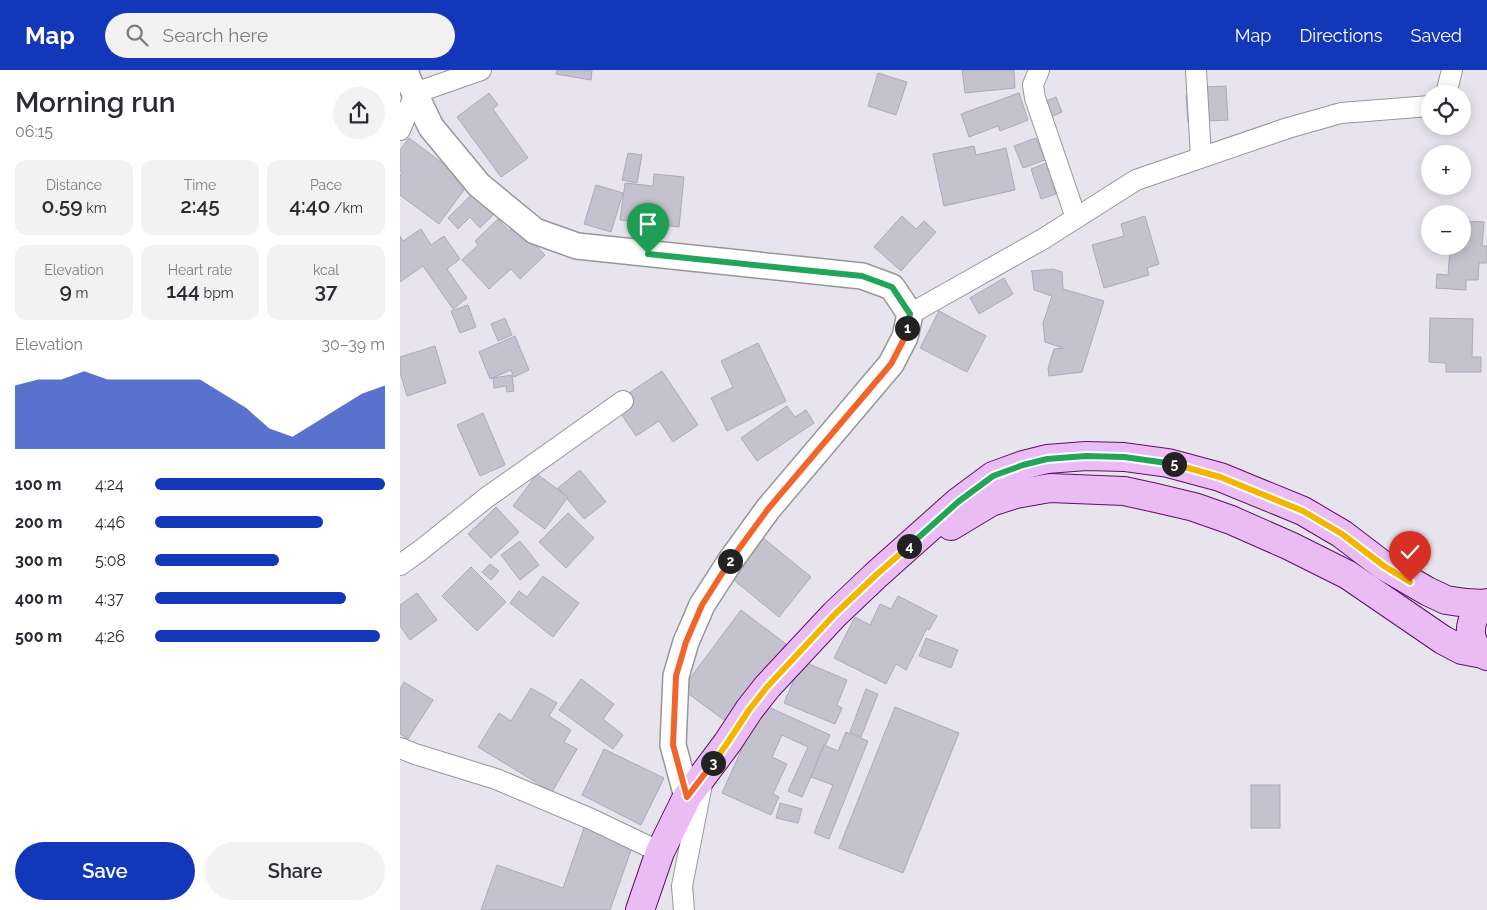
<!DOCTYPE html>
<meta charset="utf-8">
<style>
:root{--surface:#fff;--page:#f2f2f3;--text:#2b2b33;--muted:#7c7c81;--accent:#1237b8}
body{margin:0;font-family:Raleway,sans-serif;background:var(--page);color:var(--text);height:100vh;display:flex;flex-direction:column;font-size:19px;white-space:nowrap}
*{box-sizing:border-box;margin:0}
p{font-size:16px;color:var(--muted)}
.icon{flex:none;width:28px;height:28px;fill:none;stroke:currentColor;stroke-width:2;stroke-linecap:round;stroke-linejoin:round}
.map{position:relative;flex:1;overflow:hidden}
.side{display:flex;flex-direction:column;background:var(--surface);width:400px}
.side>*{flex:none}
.controls{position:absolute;left:1021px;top:15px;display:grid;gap:10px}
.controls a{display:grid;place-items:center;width:50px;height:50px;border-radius:50%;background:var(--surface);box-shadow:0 2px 12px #0003;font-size:25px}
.pin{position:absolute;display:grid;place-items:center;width:42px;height:42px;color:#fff;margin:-51px -21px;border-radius:50% 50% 50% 0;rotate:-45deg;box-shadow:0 0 5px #0007}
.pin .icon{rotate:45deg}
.km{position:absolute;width:25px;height:25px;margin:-12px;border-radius:50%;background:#222;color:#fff;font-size:14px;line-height:25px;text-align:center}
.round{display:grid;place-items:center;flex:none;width:52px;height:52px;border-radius:26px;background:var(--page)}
.headline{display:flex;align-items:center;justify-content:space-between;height:85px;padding:0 15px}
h1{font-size:28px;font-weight:600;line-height:38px}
.metrics{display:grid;grid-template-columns:repeat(3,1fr);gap:8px;height:85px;padding:5px 15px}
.metrics div{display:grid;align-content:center;border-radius:12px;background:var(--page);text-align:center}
.metrics b{font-size:21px;font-weight:600}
.metrics small{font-size:14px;font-weight:400}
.metrics p{font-size:14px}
.chart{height:140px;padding:10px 15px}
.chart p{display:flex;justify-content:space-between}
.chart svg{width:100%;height:90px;margin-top:5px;fill:var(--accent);opacity:.7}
.button{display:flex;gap:10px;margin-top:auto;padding:10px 15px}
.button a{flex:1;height:58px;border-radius:30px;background:var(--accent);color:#fff;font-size:20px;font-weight:600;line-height:58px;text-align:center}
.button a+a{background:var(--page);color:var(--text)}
ul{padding:0 15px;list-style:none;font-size:16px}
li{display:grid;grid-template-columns:80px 60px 1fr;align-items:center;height:38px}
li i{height:12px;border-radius:6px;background:var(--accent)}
header{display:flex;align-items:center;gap:30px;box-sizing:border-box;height:70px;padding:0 25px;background:var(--accent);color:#fff}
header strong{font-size:24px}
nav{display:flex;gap:28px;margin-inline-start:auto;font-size:18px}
.search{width:350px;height:45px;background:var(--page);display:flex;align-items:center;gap:12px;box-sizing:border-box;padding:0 18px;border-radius:28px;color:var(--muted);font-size:19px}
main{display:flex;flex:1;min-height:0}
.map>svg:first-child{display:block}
.building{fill:#c5c2cf;stroke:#aca8bd}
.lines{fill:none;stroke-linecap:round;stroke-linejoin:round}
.minor-casing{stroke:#979797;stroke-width:22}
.tertiary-casing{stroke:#979797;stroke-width:28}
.secondary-casing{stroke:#5f0f69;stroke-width:30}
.minor{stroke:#fff;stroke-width:20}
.tertiary{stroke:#fff;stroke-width:25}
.secondary{stroke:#eabcf3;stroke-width:28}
.split-1-casing{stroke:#fff;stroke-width:10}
.split-2-casing{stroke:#fff;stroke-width:10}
.split-3-casing{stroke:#fff;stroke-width:10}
.split-4-casing{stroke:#fff;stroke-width:10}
.split-5-casing{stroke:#fff;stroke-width:10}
.split-6-casing{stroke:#fff;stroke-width:10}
.split-1{stroke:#22a559;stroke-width:6}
.split-2{stroke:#f0652b;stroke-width:6}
.split-3{stroke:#f0652b;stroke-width:6}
.split-4{stroke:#f5b400;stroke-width:6}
.split-5{stroke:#22a559;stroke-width:6}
.split-6{stroke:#f5b400;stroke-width:6}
</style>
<header>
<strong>Map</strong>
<div class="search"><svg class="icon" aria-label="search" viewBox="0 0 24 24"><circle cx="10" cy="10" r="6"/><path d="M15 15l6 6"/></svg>Search here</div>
<nav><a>Map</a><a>Directions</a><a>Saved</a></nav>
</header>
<main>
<section class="side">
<div class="headline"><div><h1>Morning run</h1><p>06:15</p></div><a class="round"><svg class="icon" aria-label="share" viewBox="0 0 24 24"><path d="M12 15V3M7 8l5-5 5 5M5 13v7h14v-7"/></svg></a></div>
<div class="metrics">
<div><p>Distance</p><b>0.59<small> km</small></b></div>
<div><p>Time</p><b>2:45</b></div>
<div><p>Pace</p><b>4:40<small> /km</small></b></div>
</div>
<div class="metrics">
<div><p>Elevation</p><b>9<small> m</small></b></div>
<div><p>Heart rate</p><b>144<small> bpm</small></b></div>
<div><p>kcal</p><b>37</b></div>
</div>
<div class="chart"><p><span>Elevation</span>30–39 m</p>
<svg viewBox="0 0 160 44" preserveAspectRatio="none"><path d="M0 44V13L10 10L20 10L30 6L40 10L50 10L60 10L70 10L80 10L90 17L100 24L110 34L120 38L130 31L140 24L150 17L160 13V44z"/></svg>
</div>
<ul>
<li><b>100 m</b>4:24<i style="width:100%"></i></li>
<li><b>200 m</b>4:46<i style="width:73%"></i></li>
<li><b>300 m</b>5:08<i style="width:54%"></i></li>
<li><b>400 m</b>4:37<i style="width:83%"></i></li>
<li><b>500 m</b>4:26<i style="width:98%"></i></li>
</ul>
<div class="button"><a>Save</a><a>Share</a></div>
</section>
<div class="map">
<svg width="1087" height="840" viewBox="0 0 1087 840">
<rect width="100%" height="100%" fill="#e8e4ed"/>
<g class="building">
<polygon points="157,0 192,0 191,10 156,4"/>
<polygon points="562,0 614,0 615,18 565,23"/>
<polygon points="478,3 507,12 496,45 468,36"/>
<polygon points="826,16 828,50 788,52 786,25 803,24 803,17"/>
<polygon points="89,23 98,35 93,39 128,88 101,107 57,47"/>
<polygon points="619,23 628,50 600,61 598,56 569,67 561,44"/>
<polygon points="656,27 662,42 648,48 641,33"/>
<polygon points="9,68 69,113 39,154 0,125 0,105 2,103 0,101 0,80"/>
<polygon points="636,68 645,90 623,98 614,76"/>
<polygon points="574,76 576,85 606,78 615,120 544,136 533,84"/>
<polygon points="228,83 242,85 237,113 222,110"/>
<polygon points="646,93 656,124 641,129 631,99"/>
<polygon points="254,104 284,107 279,157 220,150 225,113 253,116"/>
<polygon points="196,115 223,123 211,162 184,154"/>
<polygon points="72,124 93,145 80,158 70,147 58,159 48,148"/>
<polygon points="502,146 516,159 524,151 536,162 501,201 474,177"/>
<polygon points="745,146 759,194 747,198 749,205 704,218 692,175 724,166 721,154"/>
<polygon points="98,149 109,161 116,155 145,185 120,209 111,199 89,219 62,190 78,175 75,171"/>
<polygon points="1062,151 1084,152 1082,176 1087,176 1087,193 1079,193 1078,210 1066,210 1066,220 1036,218 1037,204 1048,205 1050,180 1045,180 1045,176 1062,176"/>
<polygon points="21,159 31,175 44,166 60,189 47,199 67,228 53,239 23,196 0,212 0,166 3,171"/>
<polygon points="653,199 662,202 663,219 704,231 682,302 649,306 648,298 654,279 663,278 645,272 643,253 652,226 634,220 632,202 631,201"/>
<polygon points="604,208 613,224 579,244 570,228"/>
<polygon points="68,235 76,257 60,263 51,241"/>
<polygon points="539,241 586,266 567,302 520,278"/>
<polygon points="105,248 112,265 98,271 91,254"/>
<polygon points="1030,248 1073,249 1072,287 1081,287 1081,302 1046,302 1046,293 1029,292"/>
<polygon points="115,266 129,300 114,307 111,300 90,309 79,282"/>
<polygon points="358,273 386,331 327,361 311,328 333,317 321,291"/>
<polygon points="35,276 46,313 7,326 0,302 0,287"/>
<polygon points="262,301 298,355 273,372 259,351 236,366 214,333"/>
<polygon points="112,305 114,321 107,322 106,316 94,318 93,308"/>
<polygon points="387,336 395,347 406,340 414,353 357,391 341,368"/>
<polygon points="83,343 105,395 80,406 57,355"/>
<polygon points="180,400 206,432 184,449 158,418"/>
<polygon points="137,404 168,427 145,459 113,436"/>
<polygon points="96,437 119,462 91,488 68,464"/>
<polygon points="168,443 194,468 166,498 139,472"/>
<polygon points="357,463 411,507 379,547 324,502"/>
<polygon points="120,471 139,495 120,510 101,485"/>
<polygon points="90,494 99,501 91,510 82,502"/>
<polygon points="71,497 106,532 77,561 42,526"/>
<polygon points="143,506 179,533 153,567 110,533 119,521 127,527"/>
<polygon points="17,523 37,550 10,570 0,556 0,535"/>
<polygon points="498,526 537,546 529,560 527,558 506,600 496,594 486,614 434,588 455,547 470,555 480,534 491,539"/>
<polygon points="341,540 386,574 328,653 282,619"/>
<polygon points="526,568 558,580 551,598 519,586"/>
<polygon points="402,591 447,610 437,635 442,638 435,654 384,633"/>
<polygon points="181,609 214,634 203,649 223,665 213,679 159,640"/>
<polygon points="4,612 33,630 8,669 0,664 0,619"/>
<polygon points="131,618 157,633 149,646 171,660 164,672 177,679 152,722 78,677 99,643 111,651"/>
<polygon points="466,619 478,624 461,667 450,662"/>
<polygon points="362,634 430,665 402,727 388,721 408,677 382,665 372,687 387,694 373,724 379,727 371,745 322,723"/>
<polygon points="495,637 559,663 503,803 439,778"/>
<polygon points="446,662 468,671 429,769 414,763 433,715 411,707 424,675 438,681"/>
<polygon points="204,679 264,708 241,755 182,725"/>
<rect x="851" y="715" width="29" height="43"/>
<polygon points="380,733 402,739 398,753 376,748"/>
<polygon points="185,755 234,772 210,840 81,840 97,795 163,818"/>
</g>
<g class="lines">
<g class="minor-casing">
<g id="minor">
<polyline points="639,0 633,15 635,28 676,148"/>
<polyline points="796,0 801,87"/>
<polyline points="1046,24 1052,0"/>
<polyline points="0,60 15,23 81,0"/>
<polyline points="510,244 643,169 736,110 888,58 941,43 1030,36"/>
<polyline points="0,495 21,480 86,428 223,331"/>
<polyline points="0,678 15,684 96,709 191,749 260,782"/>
<polyline points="284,840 282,816 303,709"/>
</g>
</g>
<g class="tertiary-casing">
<polyline id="tertiary" points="6,0 7,7 31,57 79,115 135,161 177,176 462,206 492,217 510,244 505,267 491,294 368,439 331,490 302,535 286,572 276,606 273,675 287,727"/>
</g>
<g class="secondary-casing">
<g id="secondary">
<polyline points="551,456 591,432 616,424 650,418 724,421 756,428 794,437 831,450 890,476 948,505 1043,570 1062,580 1083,584"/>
<path d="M1087,533C1067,545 1064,575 1087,586"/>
<polyline points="240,840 260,782 287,727 328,672 349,640 367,617 435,544 475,506 558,432 593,406 623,395 647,389 686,386 724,387 768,393 820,407 903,441 942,464 984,496 1027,521 1046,530 1066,533 1085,534"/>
</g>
</g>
<use href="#minor" class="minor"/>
<use href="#tertiary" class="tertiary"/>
<use href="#secondary" class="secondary"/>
</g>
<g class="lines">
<g class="split-1-casing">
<polyline id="split-1" points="248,184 462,206 492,217 510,244 507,258"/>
</g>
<g class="split-2-casing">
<polyline id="split-2" points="330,491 368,439 491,294 505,267 507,258"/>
</g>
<g class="split-3-casing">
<polyline id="split-3" points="313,693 287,727 273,675 276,606 286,572 302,535 330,491"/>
</g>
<g class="split-4-casing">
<polyline id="split-4" points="313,693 328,672 349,640 367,617 435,544 475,506 509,476"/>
</g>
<g class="split-5-casing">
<polyline id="split-5" points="509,476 558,432 593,406 623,395 647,389 686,386 724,387 774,394"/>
</g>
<g class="split-6-casing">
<polyline id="split-6" points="774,394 820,407 903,441 942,464 984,496 1010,512"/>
</g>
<use href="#split-1" class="split-1"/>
<use href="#split-2" class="split-2"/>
<use href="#split-3" class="split-3"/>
<use href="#split-4" class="split-4"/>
<use href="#split-5" class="split-5"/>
<use href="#split-6" class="split-6"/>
</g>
</svg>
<div class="controls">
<a><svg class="icon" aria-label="locate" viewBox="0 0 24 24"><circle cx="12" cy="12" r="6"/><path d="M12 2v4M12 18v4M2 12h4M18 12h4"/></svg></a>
<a>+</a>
<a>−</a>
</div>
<div class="pin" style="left:248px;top:184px;background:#1e9e55"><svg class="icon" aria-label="arrive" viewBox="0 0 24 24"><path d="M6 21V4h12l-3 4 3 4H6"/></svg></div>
<div class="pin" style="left:1010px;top:512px;background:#d93025"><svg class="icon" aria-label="check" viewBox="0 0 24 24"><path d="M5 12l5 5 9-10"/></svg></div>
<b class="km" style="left:507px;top:258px">1</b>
<b class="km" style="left:330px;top:491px">2</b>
<b class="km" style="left:313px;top:693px">3</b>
<b class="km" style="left:509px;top:476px">4</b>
<b class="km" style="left:774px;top:394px">5</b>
</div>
</main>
